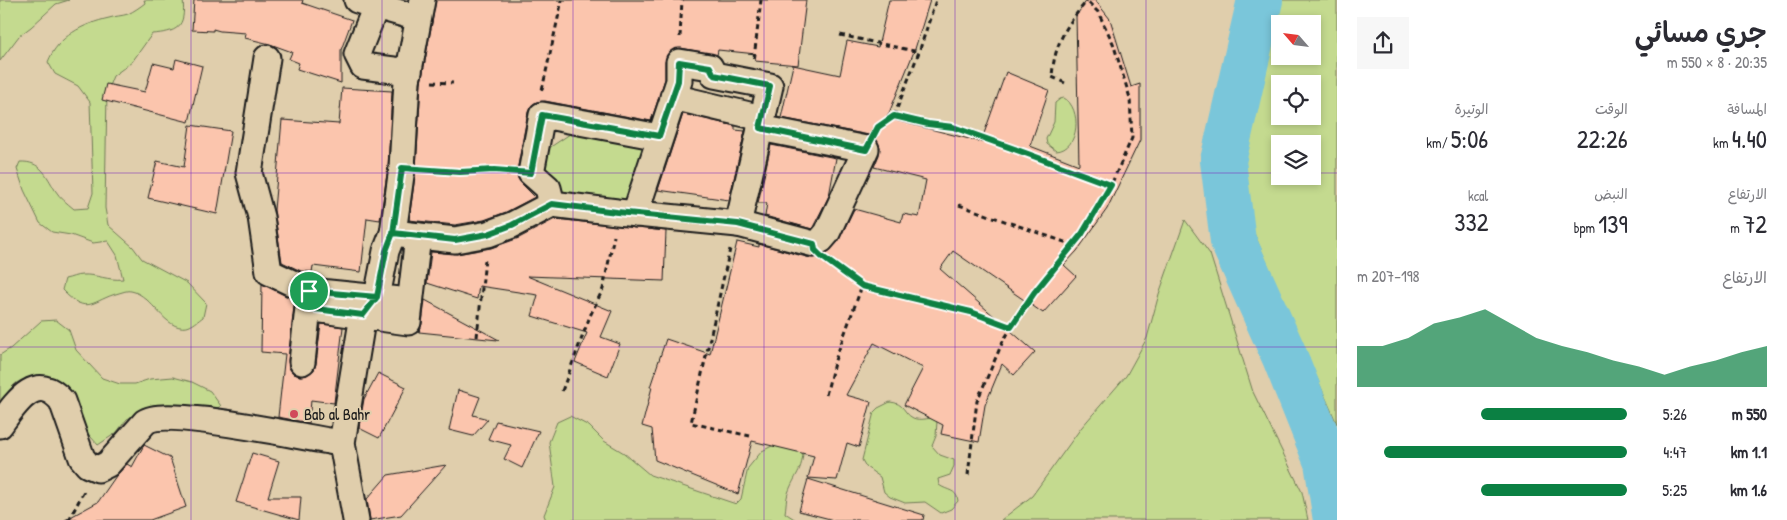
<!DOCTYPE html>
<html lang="ar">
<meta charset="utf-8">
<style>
:root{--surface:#fff;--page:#f7f7f7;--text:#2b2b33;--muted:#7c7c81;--accent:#0b8043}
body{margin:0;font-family:"Patrick Hand","Playpen Sans Arabic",sans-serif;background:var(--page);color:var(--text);direction:rtl;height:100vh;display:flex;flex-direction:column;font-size:19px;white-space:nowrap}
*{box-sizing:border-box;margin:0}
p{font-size:16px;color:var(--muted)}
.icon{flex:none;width:28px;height:28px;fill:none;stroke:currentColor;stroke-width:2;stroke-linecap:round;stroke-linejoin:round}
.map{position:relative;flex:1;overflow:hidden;direction:ltr}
.sheet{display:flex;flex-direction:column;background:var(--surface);width:450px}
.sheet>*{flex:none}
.needle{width:32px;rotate:298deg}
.tools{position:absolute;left:1271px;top:15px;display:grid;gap:10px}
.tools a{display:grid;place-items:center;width:50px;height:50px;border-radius:0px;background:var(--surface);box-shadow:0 2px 8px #0003;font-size:25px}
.pin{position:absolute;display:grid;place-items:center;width:42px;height:42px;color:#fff;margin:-21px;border:2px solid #fff;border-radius:50%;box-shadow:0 1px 5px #0007}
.round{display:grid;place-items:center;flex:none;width:52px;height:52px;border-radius:0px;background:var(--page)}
.overview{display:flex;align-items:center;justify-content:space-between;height:85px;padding:0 20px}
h1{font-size:28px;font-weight:600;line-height:38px}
.figures{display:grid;grid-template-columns:repeat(3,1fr);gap:8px;height:85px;padding:5px 20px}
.figures div{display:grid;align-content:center}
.figures b{font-size:25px;font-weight:600}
.figures small{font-size:14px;font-weight:400}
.figures p{font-size:14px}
.chart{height:140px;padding:10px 20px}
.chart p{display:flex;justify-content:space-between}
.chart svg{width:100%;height:90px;margin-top:5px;fill:var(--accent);opacity:.7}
ul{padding:0 20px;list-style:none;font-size:16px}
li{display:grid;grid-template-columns:80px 60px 1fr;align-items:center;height:38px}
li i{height:12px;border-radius:6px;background:var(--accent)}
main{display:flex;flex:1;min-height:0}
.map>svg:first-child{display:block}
.green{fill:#c4da8f;stroke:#707b56;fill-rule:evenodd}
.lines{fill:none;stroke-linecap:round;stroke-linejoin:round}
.stream{stroke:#54828e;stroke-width:8}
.river{stroke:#7ac6da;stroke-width:46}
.building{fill:#fbc5ad;stroke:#1c1c1c}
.minor-casing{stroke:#1c1c1c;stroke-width:29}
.path{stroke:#1c1c1c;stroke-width:3;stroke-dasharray:5 4;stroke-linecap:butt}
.minor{stroke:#e0ceac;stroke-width:25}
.route-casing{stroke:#fff;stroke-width:10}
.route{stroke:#0b8043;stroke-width:6}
.grid{fill:none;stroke:#7b2cbf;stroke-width:1;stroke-opacity:0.55}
.poi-dot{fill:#d1495b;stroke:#e0ceac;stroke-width:2}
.labels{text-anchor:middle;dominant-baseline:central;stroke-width:4;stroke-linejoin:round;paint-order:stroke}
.poi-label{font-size:16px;fill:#1c1c1c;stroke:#e0ceac;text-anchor:start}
</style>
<main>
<section class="sheet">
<div class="overview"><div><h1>جري مسائي</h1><p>20:35 · 8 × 550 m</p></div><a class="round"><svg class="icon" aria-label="share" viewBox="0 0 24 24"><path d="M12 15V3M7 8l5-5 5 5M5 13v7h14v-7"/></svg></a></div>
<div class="figures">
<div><p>المسافة</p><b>4.40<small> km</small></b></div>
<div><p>الوقت</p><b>22:26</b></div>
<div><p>الوتيرة</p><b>5:06<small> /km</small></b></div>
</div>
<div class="figures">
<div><p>الارتفاع</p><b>72<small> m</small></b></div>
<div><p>النبض</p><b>139<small> bpm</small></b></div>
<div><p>kcal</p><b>332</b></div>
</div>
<div class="chart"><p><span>الارتفاع</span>198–207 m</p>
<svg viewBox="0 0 160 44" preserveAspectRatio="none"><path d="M0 44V24L10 24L20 20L30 13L40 10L50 6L60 13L70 20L80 24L90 27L100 31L110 34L120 38L130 34L140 31L150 27L160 24V44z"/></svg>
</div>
<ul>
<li><b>550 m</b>5:26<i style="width:54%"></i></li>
<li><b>1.1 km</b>4:47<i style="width:90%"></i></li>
<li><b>1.6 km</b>5:25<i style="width:54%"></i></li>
</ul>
</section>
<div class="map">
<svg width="1337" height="520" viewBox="0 0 1337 520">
<rect width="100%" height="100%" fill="#e0ceac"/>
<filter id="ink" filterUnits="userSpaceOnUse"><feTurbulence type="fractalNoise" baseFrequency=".02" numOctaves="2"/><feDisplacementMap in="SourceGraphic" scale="10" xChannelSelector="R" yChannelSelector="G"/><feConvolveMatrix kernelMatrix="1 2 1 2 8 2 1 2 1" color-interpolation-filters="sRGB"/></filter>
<g filter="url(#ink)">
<g class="green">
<polygon points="0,0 69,0 56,4 31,27 19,36 0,61"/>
<path d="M144,0H183C186,28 177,32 152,34L132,62L113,76L107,91L105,208L108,225L133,247L142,259L187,283L206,303L203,317C199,320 192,326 187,327C164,331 153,295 131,291C127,290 123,292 119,293C92,300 88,317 62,290L65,279C71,278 76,275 82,275C96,274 109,281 123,279L117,255L108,241L93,243L71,235L52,232L40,223L24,190L17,169L20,162C41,161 46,175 55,190C60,198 67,203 74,209L88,208L93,193L90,102L78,86L55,74L48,62C58,36 83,24 109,18C115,16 122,16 128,14C134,11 140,7 145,3Z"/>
<path d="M1273,0H1337V424L1247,217L1238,157L1259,85ZM1280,24H1312V56H1280ZM1280,84H1312V116H1280ZM1280,144H1312V176H1280Z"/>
<path d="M1064,98C1082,108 1080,150 1056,151L1047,144L1046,139L1054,122L1055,103L1060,99Z"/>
<polygon points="579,128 650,142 631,205 572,199 543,175 546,150"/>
<polygon points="1185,220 1210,254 1253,392 1302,492 1308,520 1001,520 1032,496 1081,428 1126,376 1147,338 1159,294"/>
<path d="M56,320L69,330L76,350L102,378L120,384H135L150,379L173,377L192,382L210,391L221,406L212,411L147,410L127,419L116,433L98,445L83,428L80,414L66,386C51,380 26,372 13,386C8,391 4,400 0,406V355L11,348L41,321Z"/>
<path d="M890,402C905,403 903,413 913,418C920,421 928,418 934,418L937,421L936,436L932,446L940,455L954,460V466L950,475L938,479L939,485C947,491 957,489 958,501L951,509L941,513L925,502L905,503L890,497L884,492L880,477L866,467L862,460L874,412L878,408Z"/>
<path d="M570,416L589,426L604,441L624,453L650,475L736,504L741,499L748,468L762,451L778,443L803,444C804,470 796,472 788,493C786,499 786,507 785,513L796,520H546L544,515L555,487L549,442L557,422Z"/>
</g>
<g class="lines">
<polyline class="stream" points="1327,462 1337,436"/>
<polyline class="river" points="1260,0 1223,161 1233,241 1284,355 1327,462 1336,520"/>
</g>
<g class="building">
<polygon points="194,0 303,0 302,3 352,20 341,50 341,83 297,69 299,63 289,59 292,52 270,44 245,38 246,33 220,31 213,29 213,31 192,30"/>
<polygon points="436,0 806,0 798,65 755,61 756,54 718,50 717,55 681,48 674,49 667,55 665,62 665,79 651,121 545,101 536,102 531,106 528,112 517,171 518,178 521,183 535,197 506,212 484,220 455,225 409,220 416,169 421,83"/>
<polygon points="889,0 930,0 915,49 887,118 981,142 1006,72 1049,90 1030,146 1079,165 1076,16 1087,0 1095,0 1110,19 1131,87 1140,84 1140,140 1107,209 1077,251 1064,265 1076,276 1043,313 953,251 940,269 1035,352 1014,375 1002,364 985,405 979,442 941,434 943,425 904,405 923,368 874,343 846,395 871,402 859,447 847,443 837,480 808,478 814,456 752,441 738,494 655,460 652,429 642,426 652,387 650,387 666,339 710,354 737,242 759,247 759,244 810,258 820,257 828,252 838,242 854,209 901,222 903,214 919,217 926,180 874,167 879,155 880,147 876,139 869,135 781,118 793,65 840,75 847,41 878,47"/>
<polygon points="176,59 202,66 189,122 102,100 106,84 145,92 153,63 174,68"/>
<polygon points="342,88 392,91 388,167 380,220 367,218 361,272 313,266 312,272 301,271 282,262 274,210 282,120 339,124"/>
<polygon points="683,114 735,126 735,130 745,131 729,200 658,190"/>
<polygon points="190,125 231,131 217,214 148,198 157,161 184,167"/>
<polygon points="771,145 836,158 829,196 812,229 765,216 767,203 758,203"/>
<polygon points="555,219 666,231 664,281 527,276 612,311 601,337 620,344 608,376 575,362 587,333 532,316 538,295 479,286 477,299 427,283 431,252 457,254 491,248 519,238"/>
<polygon points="262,284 296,301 294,306 288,360 289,368 294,374 300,376 307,375 314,370 316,364 321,324 343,327 334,403 311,400 309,423 278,417 285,354 261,352"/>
<polygon points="425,300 499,340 498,340 419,332 422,324"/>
<polygon points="378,373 406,387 379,438 359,428 364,399"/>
<polygon points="458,390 480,397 473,415 488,419 473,436 449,430"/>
<polygon points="496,421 539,431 522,468 504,459 511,445 488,439"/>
<polygon points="144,445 170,458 186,507 150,520 65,520 98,502 116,476 127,464 132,467"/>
<polygon points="252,453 279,461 268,497 301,497 299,520 236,502"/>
<polygon points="446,465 401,515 370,520 367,499 388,475"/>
<polygon points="808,479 924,515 923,520 834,520 799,511"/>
</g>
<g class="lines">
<g class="minor-casing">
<g id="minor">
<polyline points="357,0 376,6 357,54 363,66 409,72"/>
<polyline points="376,6 418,18"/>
<polyline points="267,58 249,173 261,217 269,272 309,291 410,301"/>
<polyline points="673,97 762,118"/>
<polyline points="552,204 548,188 531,173 542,115 659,137"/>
<polyline points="635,214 679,81 679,62 710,67 714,75 770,86 738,224"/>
<polyline points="393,233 455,240 488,234 512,225 552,204 617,212 738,224 814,244 821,240 827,233 866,149 760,128"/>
<polyline points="302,362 308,308 408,322 418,236"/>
<path d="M0,425C15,404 36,370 62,401L82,458L88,465L98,469L108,464L145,422C166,406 308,439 342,443"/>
<polyline points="356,520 342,443 363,315 377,297 386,251 393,233 402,168 407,81 422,0"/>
</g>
</g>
<g class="path">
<polyline points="840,35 919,52"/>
<polyline points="680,37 682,0"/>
<polyline points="754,58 761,0"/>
<polyline points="432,82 453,83"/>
<path d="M1065,83L1052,77C1054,45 1066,25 1087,1"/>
<polyline points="542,90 562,0"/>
<polyline points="894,116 919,52 936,0"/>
<polyline points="877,128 894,116 928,124 953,127 1029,153 1111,185"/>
<polyline points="427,169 459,172 508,172"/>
<polyline points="959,205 1073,245"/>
<polyline points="730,249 691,423 750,436"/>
<polyline points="832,263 862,286 971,313 1011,327"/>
<polyline points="477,337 485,259"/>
<polyline points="562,391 590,316 603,289 614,236"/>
<polyline points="826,395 834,363 862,286"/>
<polyline points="968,475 977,401 1003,341 1034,293 1082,235 1111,185 1132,138 1130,98 1113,43 1098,12 1086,0"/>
<polyline points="69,520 85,489"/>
</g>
<use href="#minor" class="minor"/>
</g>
</g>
<g class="lines" filter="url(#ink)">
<g class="route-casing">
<polyline id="route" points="309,291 308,308 363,315 377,297 386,251 393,233 455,240 488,234 512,225 552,204 617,212 738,224 814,244 815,250 821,256 862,286 971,312 1011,327 1034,293 1082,234 1111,185 1028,154 953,127 928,124 894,116 878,127 866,150 760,128 770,86 714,75 710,67 679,62 678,81 659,136 542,115 531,173 494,170 460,172 402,168 393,233 386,251 377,297 309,291"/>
</g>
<use href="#route" class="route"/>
</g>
<path class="grid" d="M191,0V520M382,0V520M573,0V520M764,0V520M955,0V520M1146,0V520M0,173H1280M1312,173H1337M0,347H1337"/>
<circle class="poi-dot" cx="294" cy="414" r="5"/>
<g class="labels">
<g class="poi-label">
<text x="304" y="414">Bab al Bahr</text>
</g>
</g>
</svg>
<div class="tools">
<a><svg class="needle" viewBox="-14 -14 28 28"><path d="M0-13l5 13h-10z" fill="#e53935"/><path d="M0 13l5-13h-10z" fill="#7c7c81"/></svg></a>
<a><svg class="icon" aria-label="locate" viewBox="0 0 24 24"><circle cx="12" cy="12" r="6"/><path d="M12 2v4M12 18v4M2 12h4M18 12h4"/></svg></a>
<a><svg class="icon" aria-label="layers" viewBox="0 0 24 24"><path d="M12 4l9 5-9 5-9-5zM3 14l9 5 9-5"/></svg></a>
</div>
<div class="pin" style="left:309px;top:291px;background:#1e9e55"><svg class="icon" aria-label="arrive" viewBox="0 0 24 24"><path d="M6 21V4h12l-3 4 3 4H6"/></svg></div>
</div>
</main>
